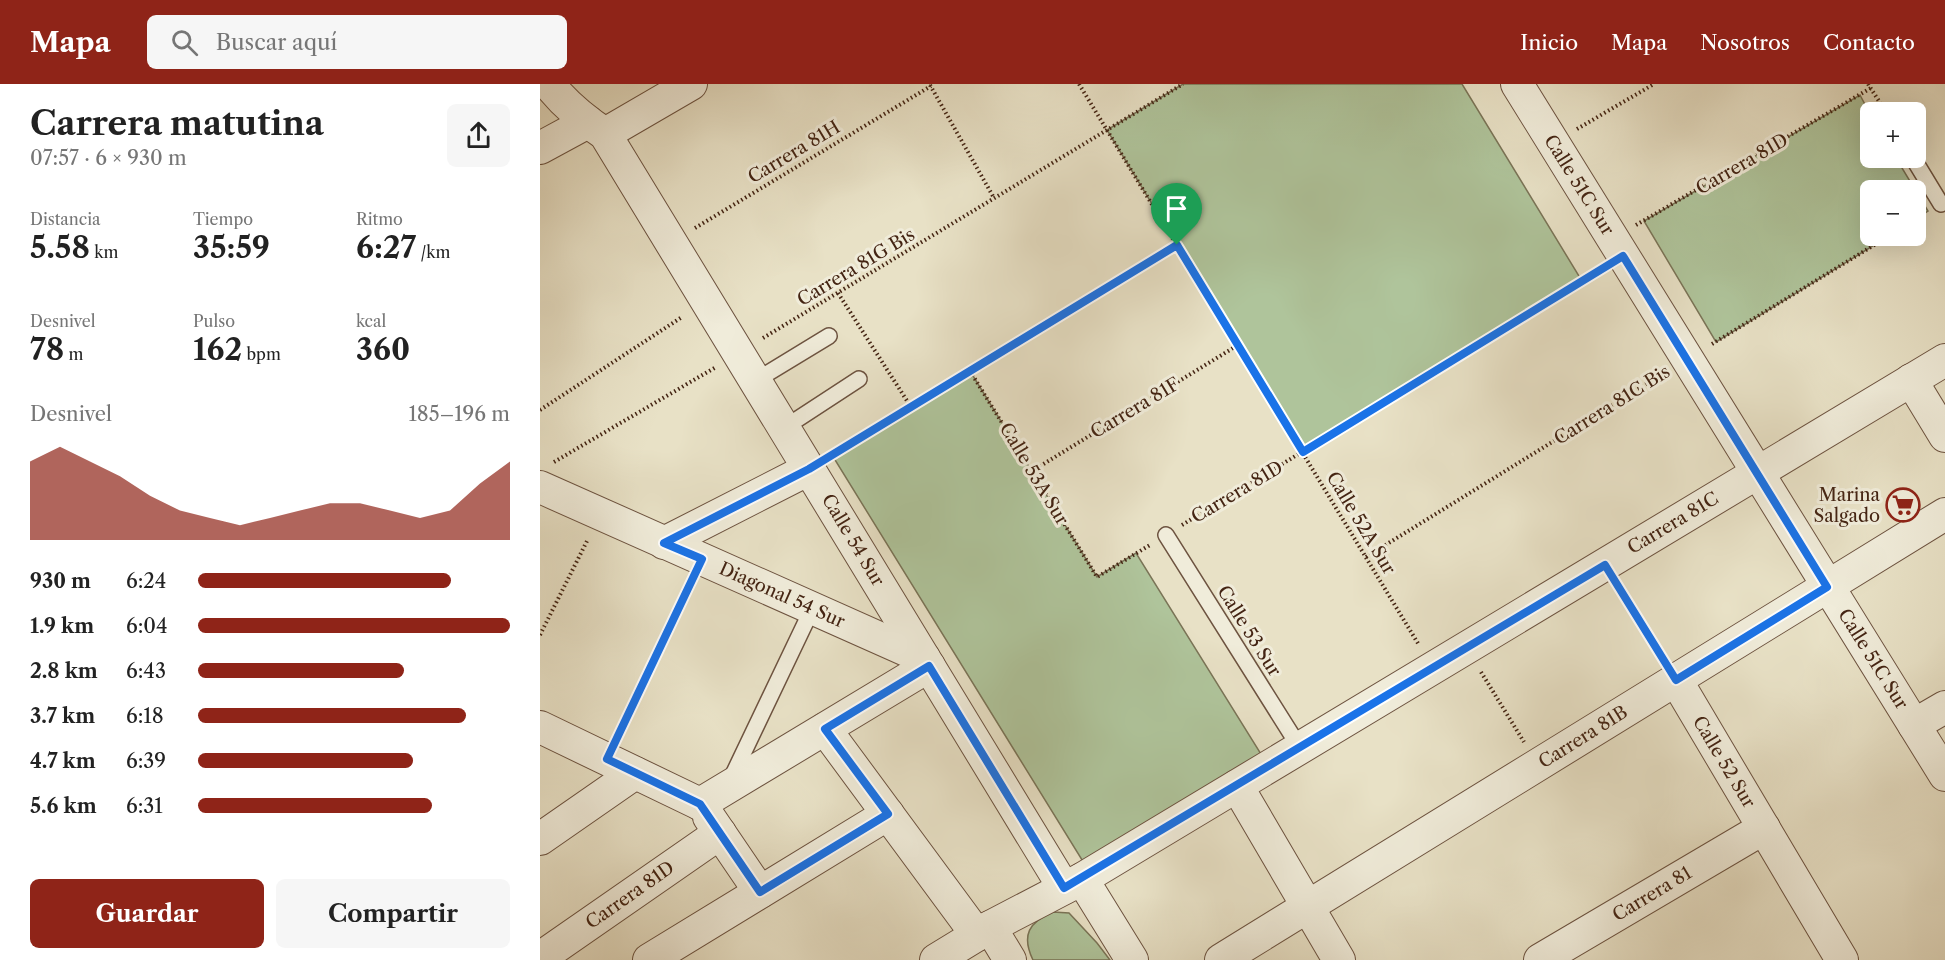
<!DOCTYPE html>
<html lang="es">
<meta charset="utf-8">
<style>
:root{--surface:#fff;--page:#f6f6f6;--text:#222;--muted:#767676;--accent:#8f2418}
body{margin:0;font-family:"Libre Caslon Text",serif;background:var(--page);color:var(--text);height:100vh;display:flex;flex-direction:column;font-size:22px;white-space:nowrap}
*{box-sizing:border-box;margin:0}
p{font-size:20px;color:var(--muted)}
.icon{flex:none;width:33px;height:33px;fill:none;stroke:currentColor;stroke-width:2;stroke-linecap:round;stroke-linejoin:round}
.map{position:relative;flex:1;overflow:hidden}
.sheet{display:flex;flex-direction:column;background:var(--surface);width:540px}
.sheet>*{flex:none}
.controls{position:absolute;left:1320px;top:18px;display:grid;gap:12px}
.controls a{display:grid;place-items:center;width:66px;height:66px;border-radius:9px;background:var(--surface);box-shadow:0 6px 24px #0002;font-size:30px}
.pin{position:absolute;display:grid;place-items:center;width:51px;height:51px;color:#fff;margin:-62px -26px;border-radius:50% 50% 50% 0;rotate:-45deg;box-shadow:0 0 6px #0007}
.pin .icon{rotate:45deg}
.round{display:grid;place-items:center;flex:none;width:63px;height:63px;border-radius:9px;background:var(--page)}
.headline{display:flex;align-items:center;justify-content:space-between;height:102px;padding:0 30px}
h1{font-size:33px;font-weight:800;line-height:45px}
.stats{display:grid;grid-template-columns:repeat(3,1fr);gap:9px;height:102px;padding:6px 30px}
.stats div{display:grid;align-content:center}
.stats b{font-size:30px;font-weight:800}
.stats small{font-size:16px;font-weight:400}
.stats p{font-size:16px}
.chart{height:168px;padding:12px 30px}
.chart p{display:flex;justify-content:space-between}
.chart svg{width:100%;height:108px;margin-top:6px;fill:var(--accent);opacity:.7}
.primary-button{display:flex;gap:12px;margin-top:auto;padding:12px 30px}
.primary-button a{flex:1;height:69px;border-radius:9px;background:var(--accent);color:#fff;font-size:24px;font-weight:800;line-height:69px;text-align:center}
.primary-button a+a{background:var(--page);color:var(--text)}
ul{padding:0 30px;list-style:none;font-size:20px}
li{display:grid;grid-template-columns:96px 72px 1fr;align-items:center;height:45px}
li i{height:15px;border-radius:8px;background:var(--accent)}
header{display:flex;align-items:center;gap:36px;box-sizing:border-box;height:84px;padding:0 30px;background:var(--accent);color:#fff}
header strong{font-size:28px}
nav{display:flex;gap:33px;margin-inline-start:auto;font-size:21px}
.search{width:420px;height:54px;background:var(--page);display:flex;align-items:center;gap:15px;box-sizing:border-box;padding:0 21px;border-radius:9px;color:var(--muted);font-size:22px}
main{display:flex;flex:1;min-height:0}
.map>svg:first-child{display:block}
.green{fill:#afc49b;stroke:#7a7457;stroke-width:1.5}
.lines{fill:none;stroke-linecap:round;stroke-linejoin:round}
.service-casing{stroke:#6d5340;stroke-width:18}
.minor-casing{stroke:#6d5340;stroke-width:34}
.path{stroke:#442413;stroke-width:4;stroke-dasharray:1.5 3;stroke-linecap:butt}
.service{stroke:#f0ecda;stroke-width:15}
.minor{stroke:#f0ecda;stroke-width:32}
.route-casing{stroke:#fff;stroke-width:12}
.route{stroke:#1a73e8;stroke-width:8}
.labels{text-anchor:middle;dominant-baseline:central;stroke-width:6;stroke-linejoin:round;paint-order:stroke}
.street-label{font-size:18px;fill:#442413;stroke:#f0ecda}
.poi-label{font-size:18px;fill:#442413;stroke:#f0ecda;text-anchor:end}
</style>
<header>
<strong>Mapa</strong>
<div class="search"><svg class="icon" aria-label="search" viewBox="0 0 24 24"><circle cx="10" cy="10" r="6"/><path d="M15 15l6 6"/></svg>Buscar aquí</div>
<nav><a>Inicio</a><a>Mapa</a><a>Nosotros</a><a>Contacto</a></nav>
</header>
<main>
<section class="sheet">
<div class="headline"><div><h1>Carrera matutina</h1><p>07:57 · 6 × 930 m</p></div><a class="round"><svg class="icon" aria-label="share" viewBox="0 0 24 24"><path d="M12 15V3M7 8l5-5 5 5M5 13v7h14v-7"/></svg></a></div>
<div class="stats">
<div><p>Distancia</p><b>5.58<small> km</small></b></div>
<div><p>Tiempo</p><b>35:59</b></div>
<div><p>Ritmo</p><b>6:27<small> /km</small></b></div>
</div>
<div class="stats">
<div><p>Desnivel</p><b>78<small> m</small></b></div>
<div><p>Pulso</p><b>162<small> bpm</small></b></div>
<div><p>kcal</p><b>360</b></div>
</div>
<div class="chart"><p><span>Desnivel</span>185–196 m</p>
<svg viewBox="0 0 160 44" preserveAspectRatio="none"><path d="M0 44V12L10 6L20 12L30 18L40 26L50 32L60 35L70 38L80 35L90 32L100 29L110 29L120 32L130 35L140 32L150 21L160 12V44z"/></svg>
</div>
<ul>
<li><b>930 m</b>6:24<i style="width:81%"></i></li>
<li><b>1.9 km</b>6:04<i style="width:100%"></i></li>
<li><b>2.8 km</b>6:43<i style="width:66%"></i></li>
<li><b>3.7 km</b>6:18<i style="width:86%"></i></li>
<li><b>4.7 km</b>6:39<i style="width:69%"></i></li>
<li><b>5.6 km</b>6:31<i style="width:75%"></i></li>
</ul>
<div class="primary-button"><a>Guardar</a><a>Compartir</a></div>
</section>
<div class="map">
<svg width="1405" height="876" viewBox="0 0 1405 876">
<rect width="100%" height="100%" fill="#e8e1c6"/>
<filter id="stains"><feTurbulence type="fractalNoise" baseFrequency=".00333" numOctaves="4"/><feColorMatrix values="0 0 0 0 .2 0 0 0 0 .09 0 0 0 0 .02 0 0 0 .5 -.17"/></filter>
<radialGradient id="worn" r=".72"><stop offset=".6" stop-color="#630" stop-opacity="0"/><stop offset="1" stop-color="#630" stop-opacity=".3"/></radialGradient>
<g class="green">
<polygon points="643,0 922,0 1042,197 763,368 567,46"/>
<polygon points="1320,11 1330,30 1330,74 1356,74 1388,127 1376,135 1376,106 1330,106 1330,152 1349,152 1176,258 1104,137"/>
<polygon points="430,287 557,493 596,469 729,683 547,784 292,371"/>
<path d="M513,828L529,829L557,859L570,876H493C481,851 489,838 513,828Z"/>
</g>
<g class="lines">
<g class="service-casing">
<g id="service">
<polyline points="1373,74 1401,120"/>
<polyline points="215,297 289,252"/>
<polyline points="244,344 319,295"/>
<polyline points="626,451 760,664"/>
<polyline points="190,697 272,525"/>
</g>
</g>
<g class="minor-casing">
<g id="minor">
<path d="M9,0C25,21 44,36 65,50L524,804"/>
<polyline points="977,0 1405,691"/>
<polyline points="65,50 151,0"/>
<polyline points="0,64 48,38"/>
<polyline points="1371,296 1405,352"/>
<polyline points="0,403 384,574"/>
<polyline points="124,459 269,385"/>
<polyline points="1136,596 1302,876"/>
<polyline points="1374,641 1405,623"/>
<polyline points="0,643 160,720"/>
<polyline points="285,645 437,851"/>
<polyline points="697,702 799,876"/>
<polyline points="160,720 389,582"/>
<polyline points="169,733 220,808"/>
<polyline points="0,755 95,689"/>
<polyline points="542,795 592,876"/>
<polyline points="450,843 470,876"/>
<polyline points="0,874 180,749"/>
<polyline points="109,876 348,730"/>
<polyline points="396,876 450,843 542,795 1405,276"/>
<polyline points="681,876 1405,430"/>
<polyline points="1000,876 1224,744"/>
</g>
</g>
<g class="path">
<polyline points="539,0 879,561"/>
<polyline points="1328,0 1346,28"/>
<polyline points="390,1 454,114"/>
<polyline points="1037,45 1114,0"/>
<polyline points="1376,135 1385,129"/>
<polyline points="1096,141 1331,4"/>
<polyline points="155,144 391,2"/>
<polyline points="298,209 371,323"/>
<polyline points="223,254 643,0"/>
<polyline points="1172,260 1349,152"/>
<polyline points="430,287 557,493 610,461"/>
<polyline points="0,326 142,233"/>
<polyline points="292,371 637,161"/>
<polyline points="14,378 176,283"/>
<polyline points="492,387 698,261"/>
<polyline points="642,441 1061,186"/>
<polyline points="826,473 1124,289"/>
<polyline points="1080,504 1121,572"/>
<polyline points="0,551 48,455"/>
<polyline points="941,588 984,658"/>
<polyline points="79,650 150,500"/>
</g>
<use href="#service" class="service"/>
<use href="#minor" class="minor"/>
</g>
<g class="lines">
<g class="route-casing">
<polygon id="route" points="637,161 763,368 1083,172 1287,503 1136,596 1065,481 524,804 389,582 285,645 348,730 220,808 160,720 67,675 162,475 124,459 269,385"/>
</g>
<use href="#route" class="route"/>
</g>
<defs>
<g id="supermarket-ring" transform="scale(1.725)"><circle r="9.5" fill="#f0ecda" stroke="#8f2418" stroke-width="1.5"/><path d="M-6-5.5h2.5l.6 2H6L4.5 2H-2.5L-4.4-4H-6ZM-1.5 3.2a1.3 1.3 0 1 0 .1 0ZM3 3.2a1.3 1.3 0 1 0 .1 0Z" fill="#8f2418"/></g>
</defs>
<g fill-rule="evenodd">
<use href="#supermarket-ring" x="1363" y="421"/>
</g>
<g class="labels">
<g class="street-label">
<text transform="translate(254 68) rotate(-31)">Carrera 81H</text>
<text transform="translate(1202 80) rotate(-30)">Carrera 81D</text>
<text transform="translate(1039 101) rotate(58)">Calle 51C Sur</text>
<text transform="translate(316 183) rotate(-31)">Carrera 81G Bis</text>
<text transform="translate(1072 321) rotate(-32)">Carrera 81C Bis</text>
<text transform="translate(595 324) rotate(-31)">Carrera 81F</text>
<text transform="translate(494 390) rotate(59)">Calle 53A Sur</text>
<text transform="translate(697 408) rotate(-31)">Carrera 81D</text>
<text transform="translate(821 439) rotate(59)">Calle 52A Sur</text>
<text transform="translate(1133 439) rotate(-31)">Carrera 81C</text>
<text transform="translate(313 456) rotate(59)">Calle 54 Sur</text>
<text transform="translate(242 511) rotate(24)">Diagonal 54 Sur</text>
<text transform="translate(709 547) rotate(58)">Calle 53 Sur</text>
<text transform="translate(1333 575) rotate(58)">Calle 51C Sur</text>
<text transform="translate(1043 653) rotate(-32)">Carrera 81B</text>
<text transform="translate(1184 678) rotate(59)">Calle 52 Sur</text>
<text transform="translate(1112 810) rotate(-31)">Carrera 81</text>
<text transform="translate(90 811) rotate(-35)">Carrera 81D</text>
</g>
<g class="poi-label">
<text x="1340" y="411">Marina<tspan x="1340" dy="21">Salgado</tspan></text>
</g>
</g>
<rect width="100%" height="100%" filter="url(#stains)"/>
<rect width="100%" height="100%" fill="url(#worn)"/>
</svg>
<div class="controls">
<a>+</a>
<a>−</a>
</div>
<div class="pin" style="left:637px;top:161px;background:#1e9e55"><svg class="icon" aria-label="arrive" viewBox="0 0 24 24"><path d="M6 21V4h12l-3 4 3 4H6"/></svg></div>
</div>
</main>
